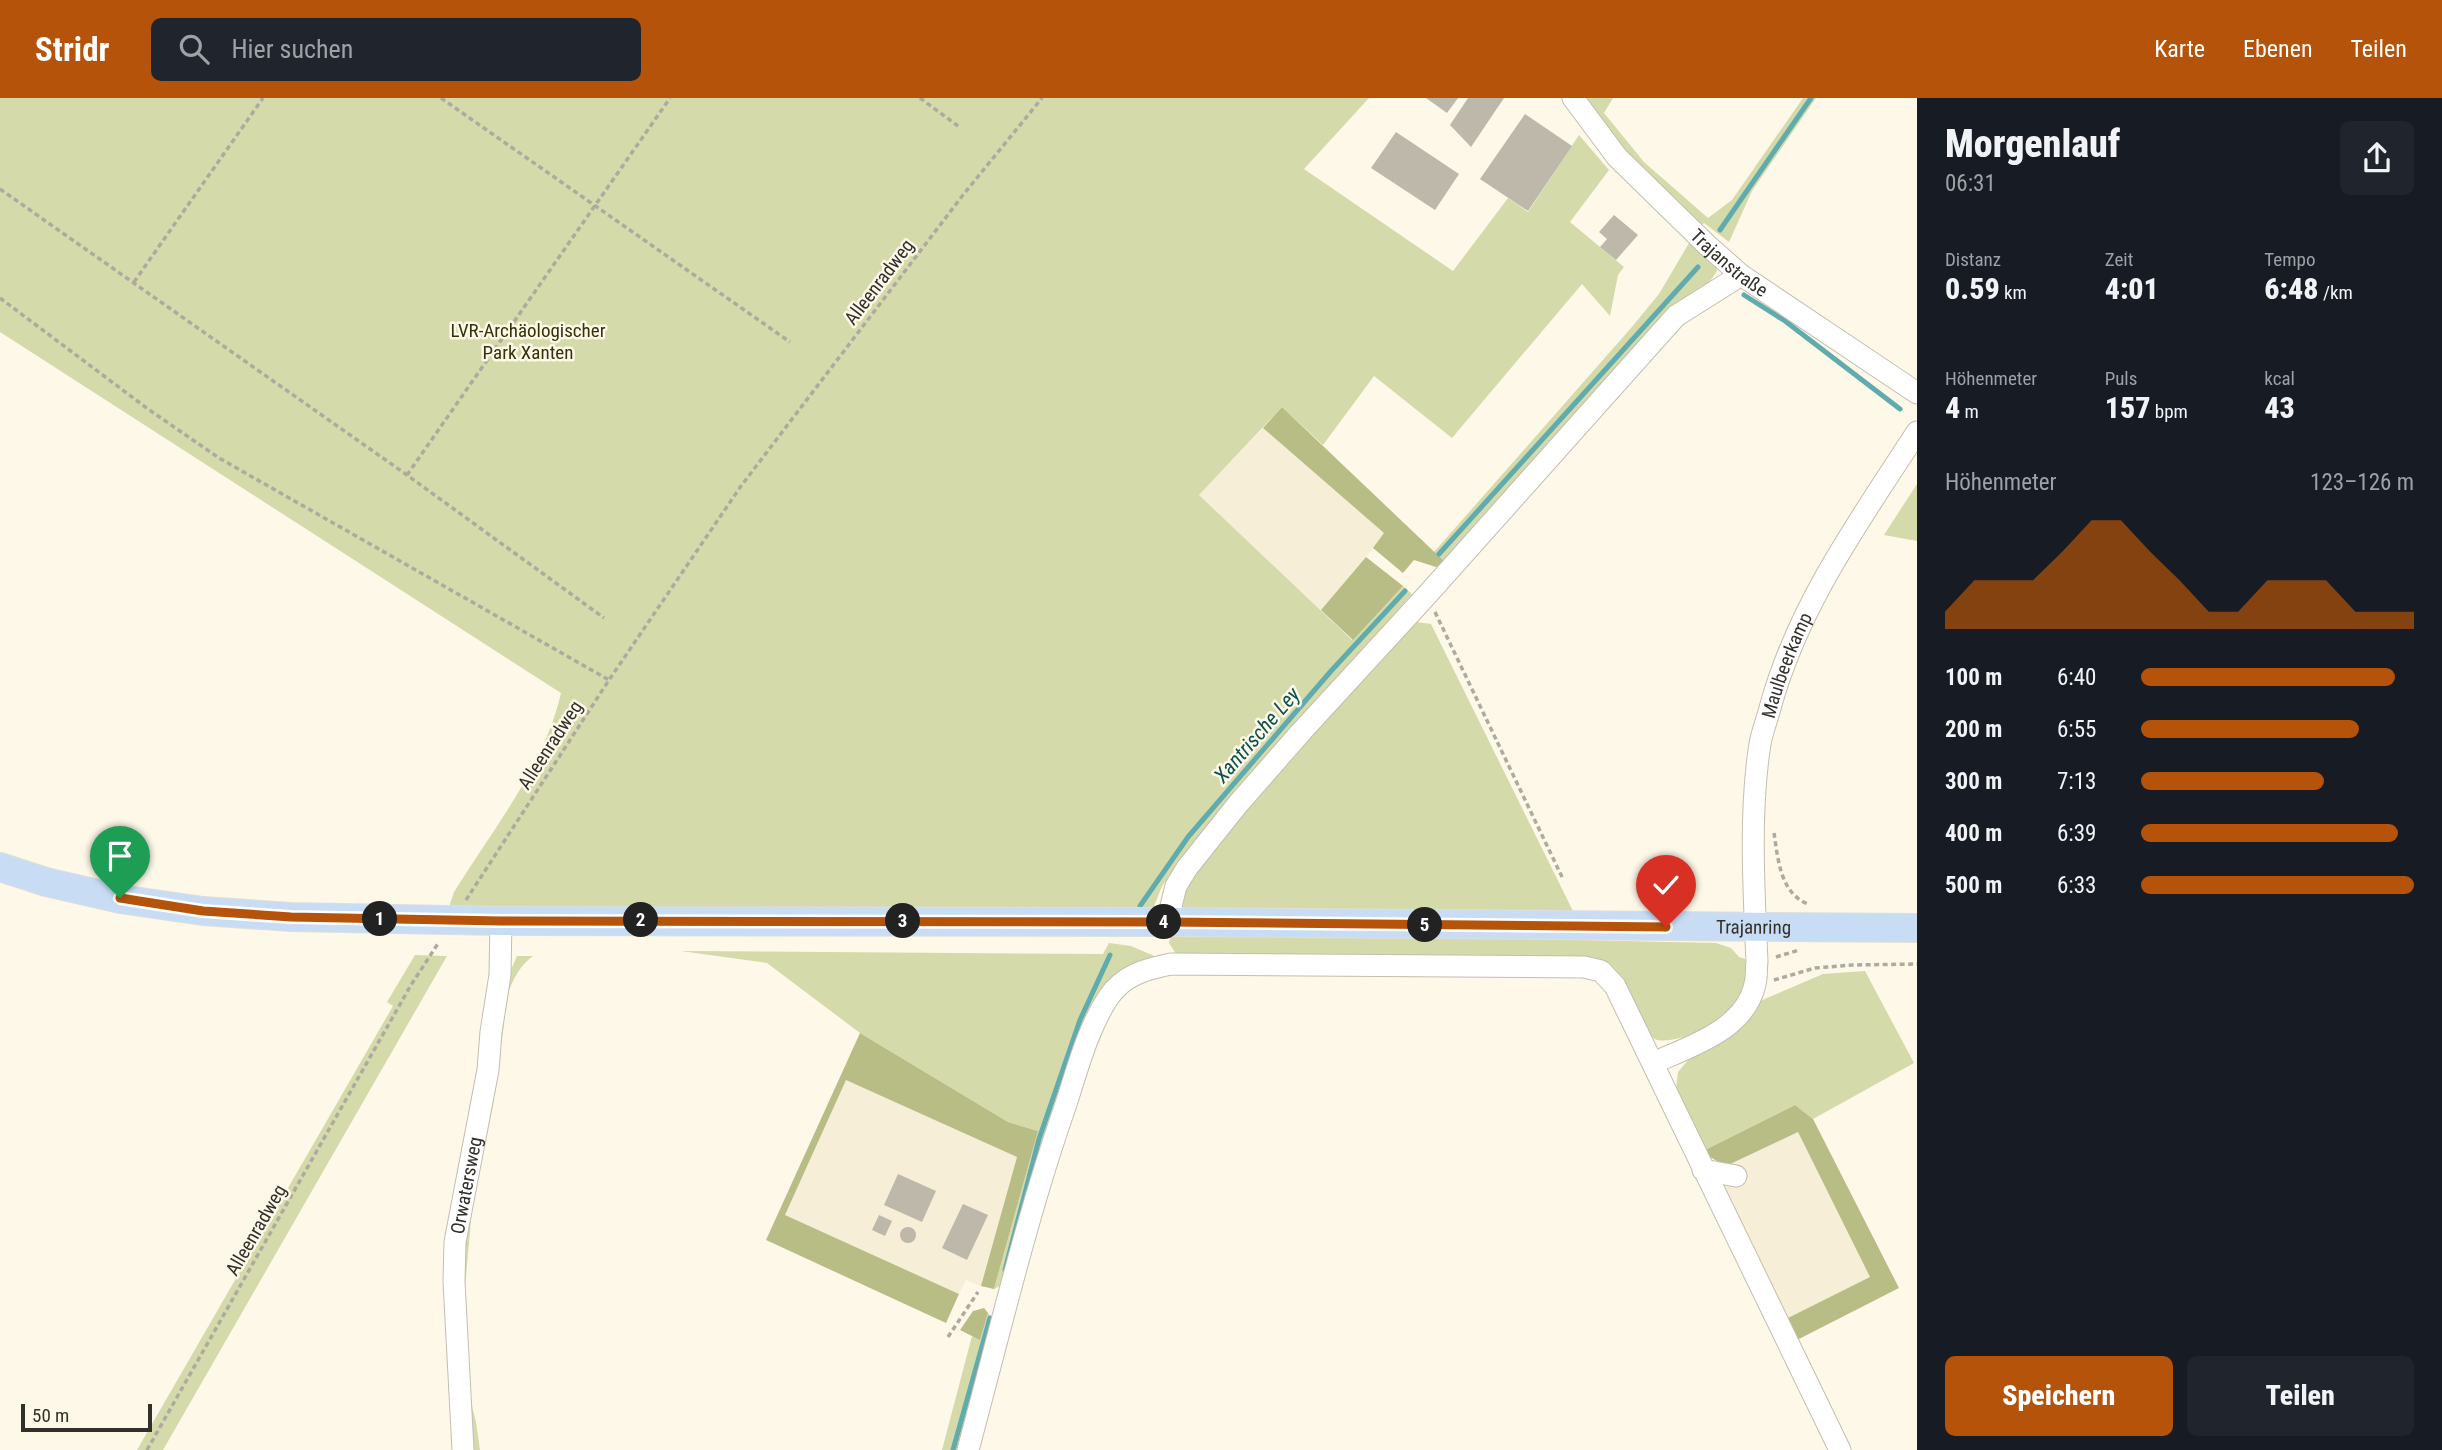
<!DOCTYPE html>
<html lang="de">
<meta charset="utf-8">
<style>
:root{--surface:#171b24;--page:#20242c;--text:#f1f3f6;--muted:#9ea1a6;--accent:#b45309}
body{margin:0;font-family:"Roboto Condensed",sans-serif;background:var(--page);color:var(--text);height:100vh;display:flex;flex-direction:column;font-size:26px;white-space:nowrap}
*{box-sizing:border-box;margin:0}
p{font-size:23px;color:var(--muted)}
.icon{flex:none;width:38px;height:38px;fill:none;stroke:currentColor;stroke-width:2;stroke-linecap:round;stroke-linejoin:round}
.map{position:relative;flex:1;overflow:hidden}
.side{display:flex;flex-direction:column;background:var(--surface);width:525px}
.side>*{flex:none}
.scale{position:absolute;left:21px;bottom:18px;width:131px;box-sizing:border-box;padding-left:7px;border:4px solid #32302a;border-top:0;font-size:19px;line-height:24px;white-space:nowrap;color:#32302a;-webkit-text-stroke:5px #fdf8e8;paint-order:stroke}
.pin{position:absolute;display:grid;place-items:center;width:60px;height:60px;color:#fff;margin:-72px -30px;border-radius:50% 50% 50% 0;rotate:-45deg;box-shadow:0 0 7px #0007}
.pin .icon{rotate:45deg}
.km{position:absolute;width:35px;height:35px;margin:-18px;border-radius:50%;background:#222;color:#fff;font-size:19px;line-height:35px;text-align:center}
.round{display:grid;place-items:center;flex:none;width:74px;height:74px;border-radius:10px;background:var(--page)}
.head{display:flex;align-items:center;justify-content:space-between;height:119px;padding:0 28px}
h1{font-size:38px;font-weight:800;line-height:52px}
.metrics{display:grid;grid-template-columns:repeat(3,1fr);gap:10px;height:119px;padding:7px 28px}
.metrics div{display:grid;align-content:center}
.metrics b{font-size:30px;font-weight:800}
.metrics small{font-size:19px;font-weight:400}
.metrics p{font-size:19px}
.chart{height:196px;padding:14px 28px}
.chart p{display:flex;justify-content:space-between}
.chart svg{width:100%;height:126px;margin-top:7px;fill:var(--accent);opacity:.7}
.cta{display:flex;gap:14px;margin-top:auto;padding:14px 28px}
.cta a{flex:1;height:80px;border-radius:10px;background:var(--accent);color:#fff;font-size:28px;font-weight:800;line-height:80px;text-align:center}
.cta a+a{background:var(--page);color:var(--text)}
ul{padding:0 28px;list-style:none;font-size:23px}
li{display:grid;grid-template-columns:112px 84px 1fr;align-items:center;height:52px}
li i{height:18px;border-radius:9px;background:var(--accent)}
header{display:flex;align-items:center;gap:42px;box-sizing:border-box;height:98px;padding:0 35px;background:var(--accent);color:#fff}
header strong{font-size:33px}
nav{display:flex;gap:38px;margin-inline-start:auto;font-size:24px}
.search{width:490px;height:63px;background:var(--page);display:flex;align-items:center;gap:18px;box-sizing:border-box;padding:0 24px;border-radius:10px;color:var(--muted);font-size:26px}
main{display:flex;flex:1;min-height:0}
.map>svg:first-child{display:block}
.built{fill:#f6eed7}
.green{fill:#d5daab}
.forest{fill:#b8bd86}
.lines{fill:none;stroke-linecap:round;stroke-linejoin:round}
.stream{stroke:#60abad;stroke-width:5}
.building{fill:#bdb8a9}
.minor-casing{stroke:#c3beaf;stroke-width:23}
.major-casing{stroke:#dededd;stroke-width:30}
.path{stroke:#aeaa9e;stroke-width:3.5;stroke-dasharray:5 3.5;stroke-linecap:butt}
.minor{stroke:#fff;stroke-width:21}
.major{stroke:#c8ddf4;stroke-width:28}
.route-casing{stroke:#fff;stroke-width:14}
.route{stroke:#b45309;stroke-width:9}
.labels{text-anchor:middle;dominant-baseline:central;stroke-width:5;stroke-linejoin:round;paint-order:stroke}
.street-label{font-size:19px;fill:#32302a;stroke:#fdf8e8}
.park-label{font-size:19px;fill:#323408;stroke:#fdf8e8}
.water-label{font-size:21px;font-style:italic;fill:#0c5152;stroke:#fdf8e8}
</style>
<header>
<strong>Stridr</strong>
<div class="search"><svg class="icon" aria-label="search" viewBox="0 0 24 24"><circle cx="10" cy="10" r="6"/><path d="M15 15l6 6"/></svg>Hier suchen</div>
<nav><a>Karte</a><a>Ebenen</a><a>Teilen</a></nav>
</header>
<main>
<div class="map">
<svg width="1917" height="1352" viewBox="0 0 1917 1352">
<rect width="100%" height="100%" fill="#fdf8e8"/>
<g class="built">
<polygon points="1263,330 1385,436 1321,512 1199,397"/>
<polygon points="846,981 1017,1059 981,1188 966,1182 959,1196 785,1117"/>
<polygon points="1798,1034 1871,1179 1788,1221 1721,1083 1726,1068"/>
</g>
<g class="green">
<path d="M0,0H1369L1304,71L1453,173L1508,100L1528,114L1579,37L1609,72L1570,124L1624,169L1618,177L1610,218L1582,186L1452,340L1374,278L1323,347L1282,309L1199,397L1352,542L1403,488L1412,496L1252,677L1162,788L1151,816L449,809L454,794C493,731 544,669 561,595L0,234Z"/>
<polygon points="1579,0 1613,0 1604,15 1644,64 1708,120 1732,102 1803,0 1816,0 1752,93 1729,144 1704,125 1701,127 1632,66"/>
<polygon points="1692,140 1714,159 1717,173 1706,189 1446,465 1434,454 1631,230 1659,196"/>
<polygon points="1917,386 1917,443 1884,437"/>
<polygon points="1416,524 1431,526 1573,813 1174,817 1178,797 1239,715"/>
<path d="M1172,833L1716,845L1731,850L1739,859L1745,861C1748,869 1752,879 1749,888C1747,894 1731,914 1726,919C1716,929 1669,948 1655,941C1640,934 1624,891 1616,875L1176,856L1169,845Z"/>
<polygon points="1109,845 1131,848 1159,860 1107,889 1006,1185 994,1191 1038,1033 1008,1024 860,935 767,865 681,853 1103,856"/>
<polygon points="415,857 447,858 163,1352 137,1352 393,908 387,904"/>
<path d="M517,858H533C514,871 502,904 504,926L492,1012L475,1077L465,1190L464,1277L476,1324L480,1352H465L458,1187L502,892Z"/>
<polygon points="1865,873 1914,965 1813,1021 1795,1007 1701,1054 1675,1000 1678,974 1694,955 1721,943 1743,928 1760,903 1823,876"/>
<polygon points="988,1215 997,1227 963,1352 942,1352 972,1238 980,1241"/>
</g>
<g class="forest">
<polygon points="1282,309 1446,465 1436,469 1414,462 1403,475 1373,450 1384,435 1263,330"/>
<polygon points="1366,459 1403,488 1353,542 1321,512"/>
<polygon points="860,935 1008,1024 1038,1033 994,1191 981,1188 1017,1059 846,982 785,1117 959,1196 946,1225 766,1142"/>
<polygon points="1795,1007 1813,1021 1899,1190 1793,1244 1784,1222 1870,1179 1798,1034 1726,1068 1701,1054"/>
<polygon points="984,1210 988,1215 980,1242 960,1232 973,1213"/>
</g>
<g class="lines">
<g class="stream">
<polyline points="1720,132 1811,0"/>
<polyline points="1744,197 1785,223 1900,311"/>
<polyline points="1439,456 1698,169"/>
<polyline points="1140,808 1188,739 1331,573 1405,493"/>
<polyline points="1005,1172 1039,1041 1080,922 1110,857"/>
<polyline points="953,1352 990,1220"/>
</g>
</g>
<g class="building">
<polygon points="1426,0 1458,0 1447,15"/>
<polygon points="1468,0 1504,0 1471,49 1450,27"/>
<polygon points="1525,16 1572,48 1528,113 1480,81"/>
<polygon points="1396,34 1459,76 1435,112 1371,70"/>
<polygon points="1614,117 1638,137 1616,162 1600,149 1607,141 1599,134"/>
<polygon points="898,1076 936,1093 922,1124 884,1107"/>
<polygon points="963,1106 988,1117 967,1162 942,1150"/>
<polygon points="879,1117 892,1123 885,1138 872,1132"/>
<circle cx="908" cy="1137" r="8"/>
</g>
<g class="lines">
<g class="minor-casing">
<g id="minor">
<path id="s1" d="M1573,0L1617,59L1707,147L1741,177L1917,295"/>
<polyline points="1167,824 1176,788 1187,770 1238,706 1302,633 1427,497 1676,218 1741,177"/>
<path id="s2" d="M1653,965C1691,948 1745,932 1755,886C1757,879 1756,871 1757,864C1754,795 1749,714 1760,646C1762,634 1767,622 1770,610C1798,507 1860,422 1917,334"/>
<polyline points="1703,1072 1736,1078"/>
<path id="s3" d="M463,1352L454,1184L455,1144L488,972L491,934L500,877L501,823"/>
<path d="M968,1352C999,1237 1026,1121 1065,1009C1077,973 1087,932 1108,900C1123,877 1146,871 1171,866L1584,869L1601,873L1615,888L1840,1352"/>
</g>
</g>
<g class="major-casing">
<g id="major">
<path id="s4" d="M0,769L46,784L120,801L203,813L291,819L501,823L1167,824L1917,830"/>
</g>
</g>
<g class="path">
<polyline points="441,0 790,244"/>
<polyline points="920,0 958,28"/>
<polyline points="0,91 407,377 604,520"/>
<polyline points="134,184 263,0"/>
<polyline points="0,200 148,311 219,360 609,582"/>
<polyline points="407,377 670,0"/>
<polyline points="1435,514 1563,781"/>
<path d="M1774,735C1778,761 1780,795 1808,806"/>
<polyline points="466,802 609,582 741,388 963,97 1042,0"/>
<polyline points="1776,859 1799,852"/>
<polyline points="1774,882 1815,870 1853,867 1917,866"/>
<polyline points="948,1239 978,1194"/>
<polyline points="147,1352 411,887 439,844"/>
</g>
<use href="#minor" class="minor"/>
<use href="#major" class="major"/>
</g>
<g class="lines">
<g class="route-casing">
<polyline id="route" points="120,800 203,813 291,819 501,823 1167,824 1666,829"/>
</g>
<use href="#route" class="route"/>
</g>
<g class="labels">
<g class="street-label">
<text stroke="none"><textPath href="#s1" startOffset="228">Trajanstraße</textPath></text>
<text transform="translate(879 184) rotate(-53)">Alleenradweg</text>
<text stroke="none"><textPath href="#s2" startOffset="458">Maulbeerkamp</textPath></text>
<text transform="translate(550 647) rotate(-57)">Alleenradweg</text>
<text stroke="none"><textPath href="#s4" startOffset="1759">Trajanring</textPath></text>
<text stroke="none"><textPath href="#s3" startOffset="266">Orwatersweg</textPath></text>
<text transform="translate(256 1132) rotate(-60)">Alleenradweg</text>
</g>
<g class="park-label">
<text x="528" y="232">LVR-Archäologischer<tspan x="528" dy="22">Park Xanten</tspan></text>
</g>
<g class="water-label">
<text transform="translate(1257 637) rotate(-49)">Xantrische Ley</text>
</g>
</g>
</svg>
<div class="scale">50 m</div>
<div class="pin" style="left:120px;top:800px;background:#1e9e55"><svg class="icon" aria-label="arrive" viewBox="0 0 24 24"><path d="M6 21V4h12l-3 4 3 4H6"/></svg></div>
<div class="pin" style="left:1666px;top:829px;background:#d93025"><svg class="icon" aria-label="check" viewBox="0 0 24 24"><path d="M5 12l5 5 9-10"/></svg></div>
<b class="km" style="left:380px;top:821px">1</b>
<b class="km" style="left:641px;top:822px">2</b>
<b class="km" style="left:903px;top:823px">3</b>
<b class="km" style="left:1164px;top:824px">4</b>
<b class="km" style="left:1425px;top:827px">5</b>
</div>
<section class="side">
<div class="head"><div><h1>Morgenlauf</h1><p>06:31</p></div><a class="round"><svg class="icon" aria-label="share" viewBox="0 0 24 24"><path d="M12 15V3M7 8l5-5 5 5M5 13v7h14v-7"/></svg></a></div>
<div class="metrics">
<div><p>Distanz</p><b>0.59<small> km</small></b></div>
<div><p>Zeit</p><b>4:01</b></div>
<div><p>Tempo</p><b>6:48<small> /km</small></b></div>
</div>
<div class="metrics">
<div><p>Höhenmeter</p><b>4<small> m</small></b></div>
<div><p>Puls</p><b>157<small> bpm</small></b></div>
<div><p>kcal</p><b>43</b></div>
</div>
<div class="chart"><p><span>Höhenmeter</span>123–126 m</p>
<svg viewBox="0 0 160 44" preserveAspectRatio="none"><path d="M0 44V38L10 27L20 27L30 27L40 17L50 6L60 6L70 17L80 27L90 38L100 38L110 27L120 27L130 27L140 38L150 38L160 38V44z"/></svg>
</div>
<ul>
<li><b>100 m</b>6:40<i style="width:93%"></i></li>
<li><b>200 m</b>6:55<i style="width:80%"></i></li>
<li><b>300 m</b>7:13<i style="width:67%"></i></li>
<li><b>400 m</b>6:39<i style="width:94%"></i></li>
<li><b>500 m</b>6:33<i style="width:100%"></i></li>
</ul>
<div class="cta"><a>Speichern</a><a>Teilen</a></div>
</section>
</main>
